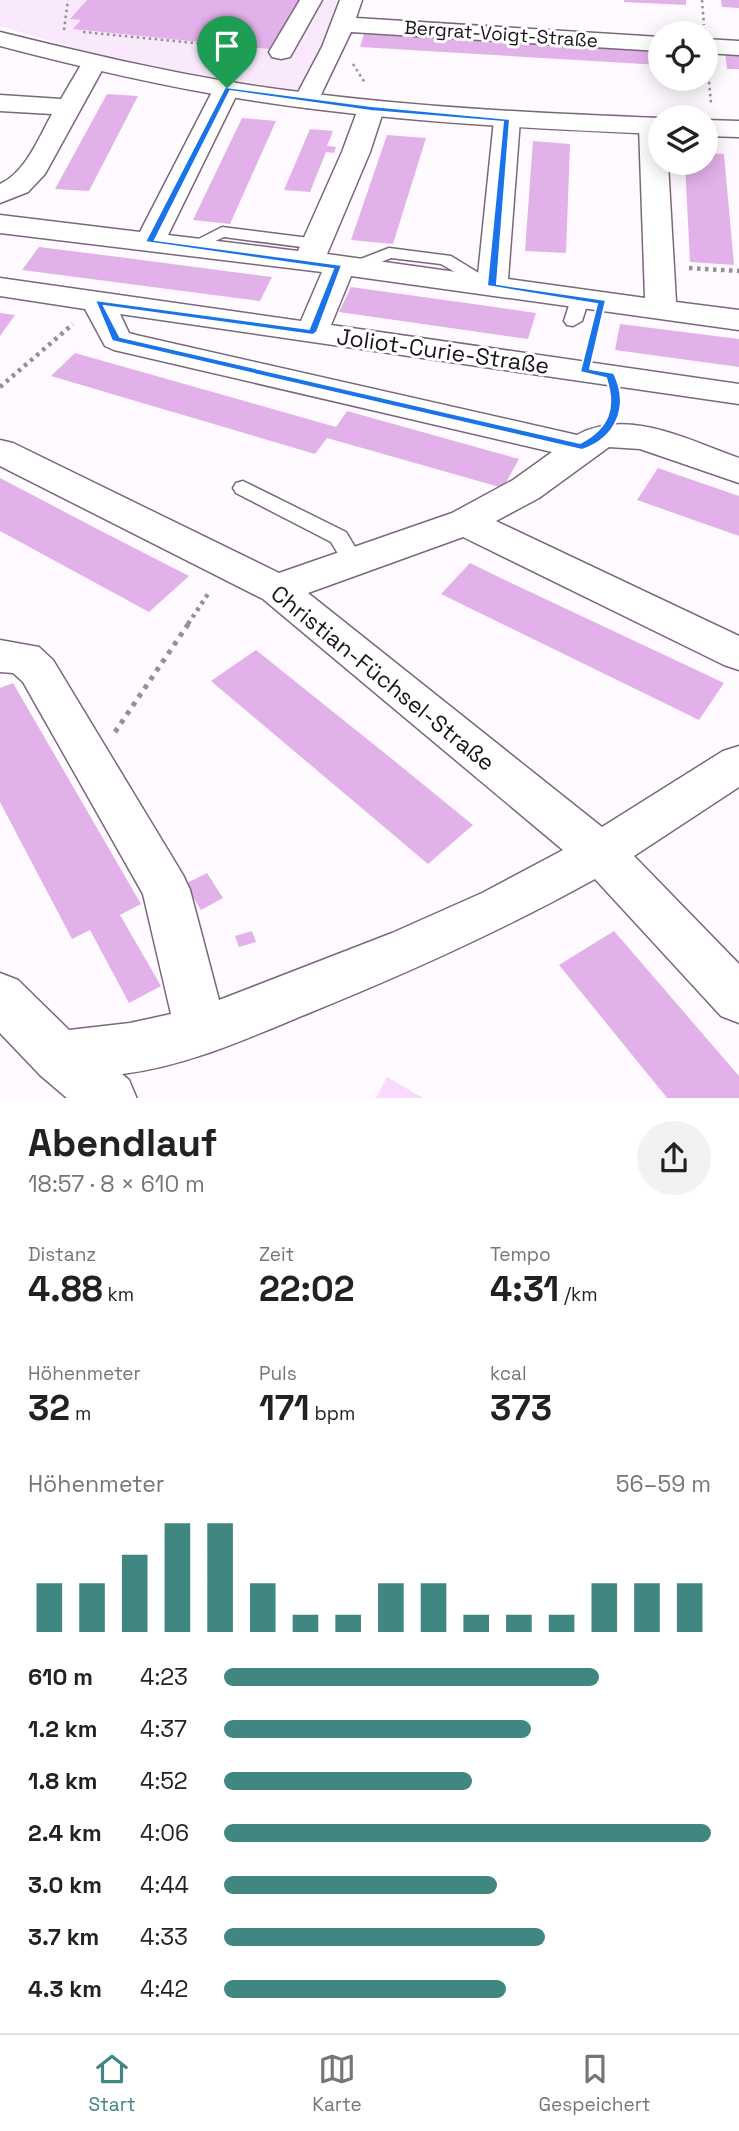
<!DOCTYPE html>
<html lang="de">
<meta charset="utf-8">
<style>
:root{--surface:#fff;--page:#f2f2f2;--text:#222;--muted:#767676;--line:#e0e0e0;--accent:#408781}
body{margin:0;font-family:"Space Grotesk",sans-serif;background:var(--page);color:var(--text);height:100vh;display:flex;flex-direction:column;font-size:26px;white-space:nowrap}
*{box-sizing:border-box;margin:0}
p{font-size:23px;color:var(--muted)}
.icon{flex:none;width:38px;height:38px;fill:none;stroke:currentColor;stroke-width:2;stroke-linecap:round;stroke-linejoin:round}
.map{position:relative;height:1098px;overflow:hidden}
.panel{display:flex;flex-direction:column;background:var(--surface);flex:1}
.panel>*{flex:none}
.fabs{position:absolute;left:648px;top:21px;display:grid;gap:14px}
.fabs a{display:grid;place-items:center;width:70px;height:70px;border-radius:50%;background:var(--surface);box-shadow:0 4px 18px #0003;font-size:35px}
.pin{position:absolute;display:grid;place-items:center;width:60px;height:60px;color:#fff;margin:-72px -30px;border-radius:50% 50% 50% 0;rotate:-45deg;box-shadow:0 0 7px #0007}
.pin .icon{rotate:45deg}
.round{display:grid;place-items:center;flex:none;width:74px;height:74px;border-radius:37px;background:var(--page)}
.overview{display:flex;align-items:center;justify-content:space-between;height:119px;padding:0 28px}
h1{font-size:38px;font-weight:800;line-height:52px}
.stats{display:grid;grid-template-columns:repeat(3,1fr);gap:10px;height:119px;padding:7px 28px}
.stats div{display:grid;align-content:center}
.stats b{font-size:35px;font-weight:800}
.stats small{font-size:19px;font-weight:400}
.stats p{font-size:19px}
.chart{height:196px;padding:14px 28px}
.chart p{display:flex;justify-content:space-between}
.chart svg{width:100%;height:126px;margin-top:7px;stroke:var(--accent);stroke-width:6}
ul{padding:0 28px;list-style:none;font-size:23px}
li{display:grid;grid-template-columns:112px 84px 1fr;align-items:center;height:52px}
li i{height:18px;border-radius:9px;background:var(--accent)}
.menu{display:flex;justify-content:space-around;align-items:center;height:98px;border-top:2px solid var(--line);background:var(--surface);font-size:19px;color:var(--muted)}
.menu a{display:grid;justify-items:center;gap:4px}
.menu .active{color:var(--accent)}
.map>svg:first-child{display:block}
.built{fill:#fae9fd}
.green{fill:#f9dafd}
.building{fill:#e3b1ea}
.lines{fill:none;stroke-linecap:round;stroke-linejoin:round}
.lane-casing{stroke:#7b677d;stroke-width:3}
.street-casing{stroke:#7b677d;stroke-width:3}
.secondary-casing{stroke:#7b677d;stroke-width:3}
.path-far2{stroke:#958f96;stroke-width:2.5;stroke-dasharray:2.5 3.5;stroke-linecap:butt}
.path-far1{stroke:#958f96;stroke-width:4.5;stroke-dasharray:3.5 4.5;stroke-linecap:butt}
.path{stroke:#958f96;stroke-width:5;stroke-dasharray:4.5 6;stroke-linecap:butt}
.lane{fill:#fff;fill-rule:evenodd}
.street{fill:#fff;fill-rule:evenodd}
.secondary{fill:#fff;fill-rule:evenodd}
.route{fill:#1a73e8;stroke:#fff;stroke-width:2;fill-rule:evenodd}
.labels{text-anchor:middle;dominant-baseline:central;stroke-width:6;stroke-linejoin:round;paint-order:stroke}
.far-street-label{font-size:19px;fill:#1b131c;stroke:#fff}
.street-label{font-size:23px;fill:#1b131c;stroke:#fff}
</style>
<div class="map">
<svg width="739" height="1099" viewBox="0 0 739 1099">
<rect width="100%" height="100%" fill="#fefaff"/>
<polygon class="built" points="0,0 344,0 333,36 301,91 115,60 0,26"/>
<polygon class="green" points="387,1077 423,1098 376,1098"/>
<g class="building">
<polygon points="87,0 300,0 269,49 73,29 81,20 70,19"/>
<polygon points="624,0 686,0 686,5 624,2"/>
<polygon points="721,0 739,0 739,8 722,7"/>
<polygon points="365,30 660,47 660,65 360,47"/>
<polygon points="725,51 739,52 739,69 727,69"/>
<polygon points="107,94 138,96 89,191 55,189"/>
<polygon points="242,118 276,121 230,224 193,220"/>
<polygon points="310,129 333,131 327,146 336,147 334,153 326,152 310,192 284,190"/>
<polygon points="387,135 426,138 393,244 351,240"/>
<polygon points="533,141 570,144 566,253 525,251"/>
<polygon points="705,153 724,154 734,265 690,262 685,163 705,163"/>
<polygon points="39,247 119,257 272,277 260,301 22,270"/>
<polygon points="351,287 495,307 536,313 528,339 339,312"/>
<polygon points="0,313 15,315 0,336"/>
<polygon points="620,324 739,339 739,367 615,350"/>
<polygon points="75,353 336,427 347,411 519,459 503,488 327,438 315,454 51,376"/>
<polygon points="658,468 739,496 739,536 637,500"/>
<polygon points="0,478 105,533 189,576 149,612 0,531"/>
<polygon points="470,563 507,581 724,683 699,720 441,594"/>
<polygon points="256,650 392,759 473,825 428,864 211,681"/>
<polygon points="13,683 141,904 120,915 161,986 129,1003 90,930 72,939 0,802 0,688"/>
<polygon points="207,873 223,898 201,910 185,884"/>
<polygon points="252,931 256,942 239,947 235,936"/>
<polygon points="614,931 739,1076 739,1099 668,1099 559,965"/>
</g>
<g class="lines">
<g class="lane-casing">
<g id="lane">
<polygon points="222,227 317,239 325,244 317,249 224,237 191,252 183,247"/>
<polygon points="389,248 451,256 500,286 498,290 486,290 441,264 391,258 351,274 343,269 345,265"/>
<polygon points="580,294 589,299 582,321 573,326 567,325 564,321 571,299"/>
<polygon points="243,481 346,532 364,562 360,567 353,569 346,567 331,542 236,493 233,488 236,483"/>
</g>
</g>
<g class="street-casing">
<g id="street">
<polygon points="300,0 322,0 290,57 281,59 272,57 269,52"/>
<polygon points="340,0 362,0 356,18 660,37 660,51 351,32 316,105 307,108 298,105 294,100 322,47"/>
<polygon points="705,39 739,41 739,55 705,53"/>
<path d="M94,56L103,58L106,63L45,174L28,192L0,203V184C26,172 39,137 52,114L0,111V95L61,99L85,58Z"/>
<path d="M227,80L236,83L240,88L168,235L298,251L342,152L358,109L362,103L371,101L380,103L384,109L370,152L327,254L478,275L494,120L498,114L507,112L516,114L520,120L508,279L645,298L639,126L643,120L652,118L660,120V163H668L676,302L739,310V330L351,276L331,325L739,384V404L120,314L129,333L136,335L577,435C628,407 690,441 739,458V483L640,449L609,447L539,498L496,521L739,636V670L724,665L463,537L308,593L602,827L723,751L739,746V787L634,856L739,964V1023L721,1016L595,879C501,931 408,973 309,1013C248,1038 188,1066 122,1074L129,1080L137,1099H68L40,1075L0,1033V973L18,980L69,1030L130,1023L171,1014L143,894L23,682L13,673L0,672V640L39,647L53,660L183,875L190,890L219,1000L392,933L482,893L563,850L263,599L0,466V440L13,443L279,573L452,513L513,480L552,452L114,350L105,346L85,309L0,296V278L301,321L322,272L0,233V215L140,232L214,88L218,83Z"/>
</g>
</g>
<g class="secondary-casing">
<g id="secondary">
<path d="M0,32C81,52 161,71 243,84C381,105 521,113 660,118V134C521,128 381,121 243,99C161,86 80,67 0,46Z"/>
<polygon points="705,120 739,121 739,137 705,136"/>
</g>
</g>
<g class="path-far2">
<polyline points="702,0 704,25"/>
<polyline points="64,30 68,0"/>
<polyline points="83,32 255,49"/>
<polyline points="353,64 365,83"/>
<polyline points="708,70 711,103"/>
</g>
<g class="path-far1">
<polyline points="689,268 739,271"/>
<polyline points="0,387 73,324"/>
<polyline points="188,624 210,591"/>
</g>
<polyline class="path" points="115,732 189,623"/>
<use href="#lane" class="lane"/>
<use href="#street" class="street"/>
<use href="#secondary" class="secondary"/>
</g>
<path class="route" d="M225,87L371,106L510,119L497,284L606,300L590,369L614,373C630,406 617,438 582,450L112,341L95,300L309,329L333,269L145,242ZM230,91L371,111L503,122L487,286L597,304L580,372L606,378C616,408 609,428 580,443L120,337L104,306L313,335L317,332L342,265L155,240Z"/>
<g class="labels">
<g class="far-street-label">
<text transform="translate(501 34) rotate(4)">Bergrat-Voigt-Straße</text>
</g>
<g class="street-label">
<text transform="translate(443 351) rotate(8)">Joliot-Curie-Straße</text>
<text transform="translate(383 678) rotate(39)">Christian-Füchsel-Straße</text>
</g>
</g>
</svg>
<div class="fabs">
<a><svg class="icon" aria-label="locate" viewBox="0 0 24 24"><circle cx="12" cy="12" r="6"/><path d="M12 2v4M12 18v4M2 12h4M18 12h4"/></svg></a>
<a><svg class="icon" aria-label="layers" viewBox="0 0 24 24"><path d="M12 4l9 5-9 5-9-5zM3 14l9 5 9-5"/></svg></a>
</div>
<div class="pin" style="left:227px;top:88px;background:#1e9e55"><svg class="icon" aria-label="arrive" viewBox="0 0 24 24"><path d="M6 21V4h12l-3 4 3 4H6"/></svg></div>
</div>
<section class="panel">
<div class="overview"><div><h1>Abendlauf</h1><p>18:57 · 8 × 610 m</p></div><a class="round"><svg class="icon" aria-label="share" viewBox="0 0 24 24"><path d="M12 15V3M7 8l5-5 5 5M5 13v7h14v-7"/></svg></a></div>
<div class="stats">
<div><p>Distanz</p><b>4.88<small> km</small></b></div>
<div><p>Zeit</p><b>22:02</b></div>
<div><p>Tempo</p><b>4:31<small> /km</small></b></div>
</div>
<div class="stats">
<div><p>Höhenmeter</p><b>32<small> m</small></b></div>
<div><p>Puls</p><b>171<small> bpm</small></b></div>
<div><p>kcal</p><b>373</b></div>
</div>
<div class="chart"><p><span>Höhenmeter</span>56–59 m</p>
<svg viewBox="0 0 160 44" preserveAspectRatio="none"><path d="M5 44V27M15 44V27M25 44V17M35 44V6M45 44V6M55 44V27M65 44V38M75 44V38M85 44V27M95 44V27M105 44V38M115 44V38M125 44V38M135 44V27M145 44V27M155 44V27"/></svg>
</div>
<ul>
<li><b>610 m</b>4:23<i style="width:77%"></i></li>
<li><b>1.2 km</b>4:37<i style="width:63%"></i></li>
<li><b>1.8 km</b>4:52<i style="width:51%"></i></li>
<li><b>2.4 km</b>4:06<i style="width:100%"></i></li>
<li><b>3.0 km</b>4:44<i style="width:56%"></i></li>
<li><b>3.7 km</b>4:33<i style="width:66%"></i></li>
<li><b>4.3 km</b>4:42<i style="width:58%"></i></li>
</ul>
</section>
<nav class="menu">
<a class="active"><svg class="icon" aria-label="home" viewBox="0 0 24 24"><path d="M3 11l9-7 9 7M6 9v11h12V9"/></svg>Start</a>
<a><svg class="icon" aria-label="map" viewBox="0 0 24 24"><path d="M3 6l6-2 6 2 6-2v14l-6 2-6-2-6 2zM9 4v14M15 6v14"/></svg>Karte</a>
<a><svg class="icon" aria-label="saved" viewBox="0 0 24 24"><path d="M7 4h10v16l-5-4-5 4z"/></svg>Gespeichert</a>
</nav>
